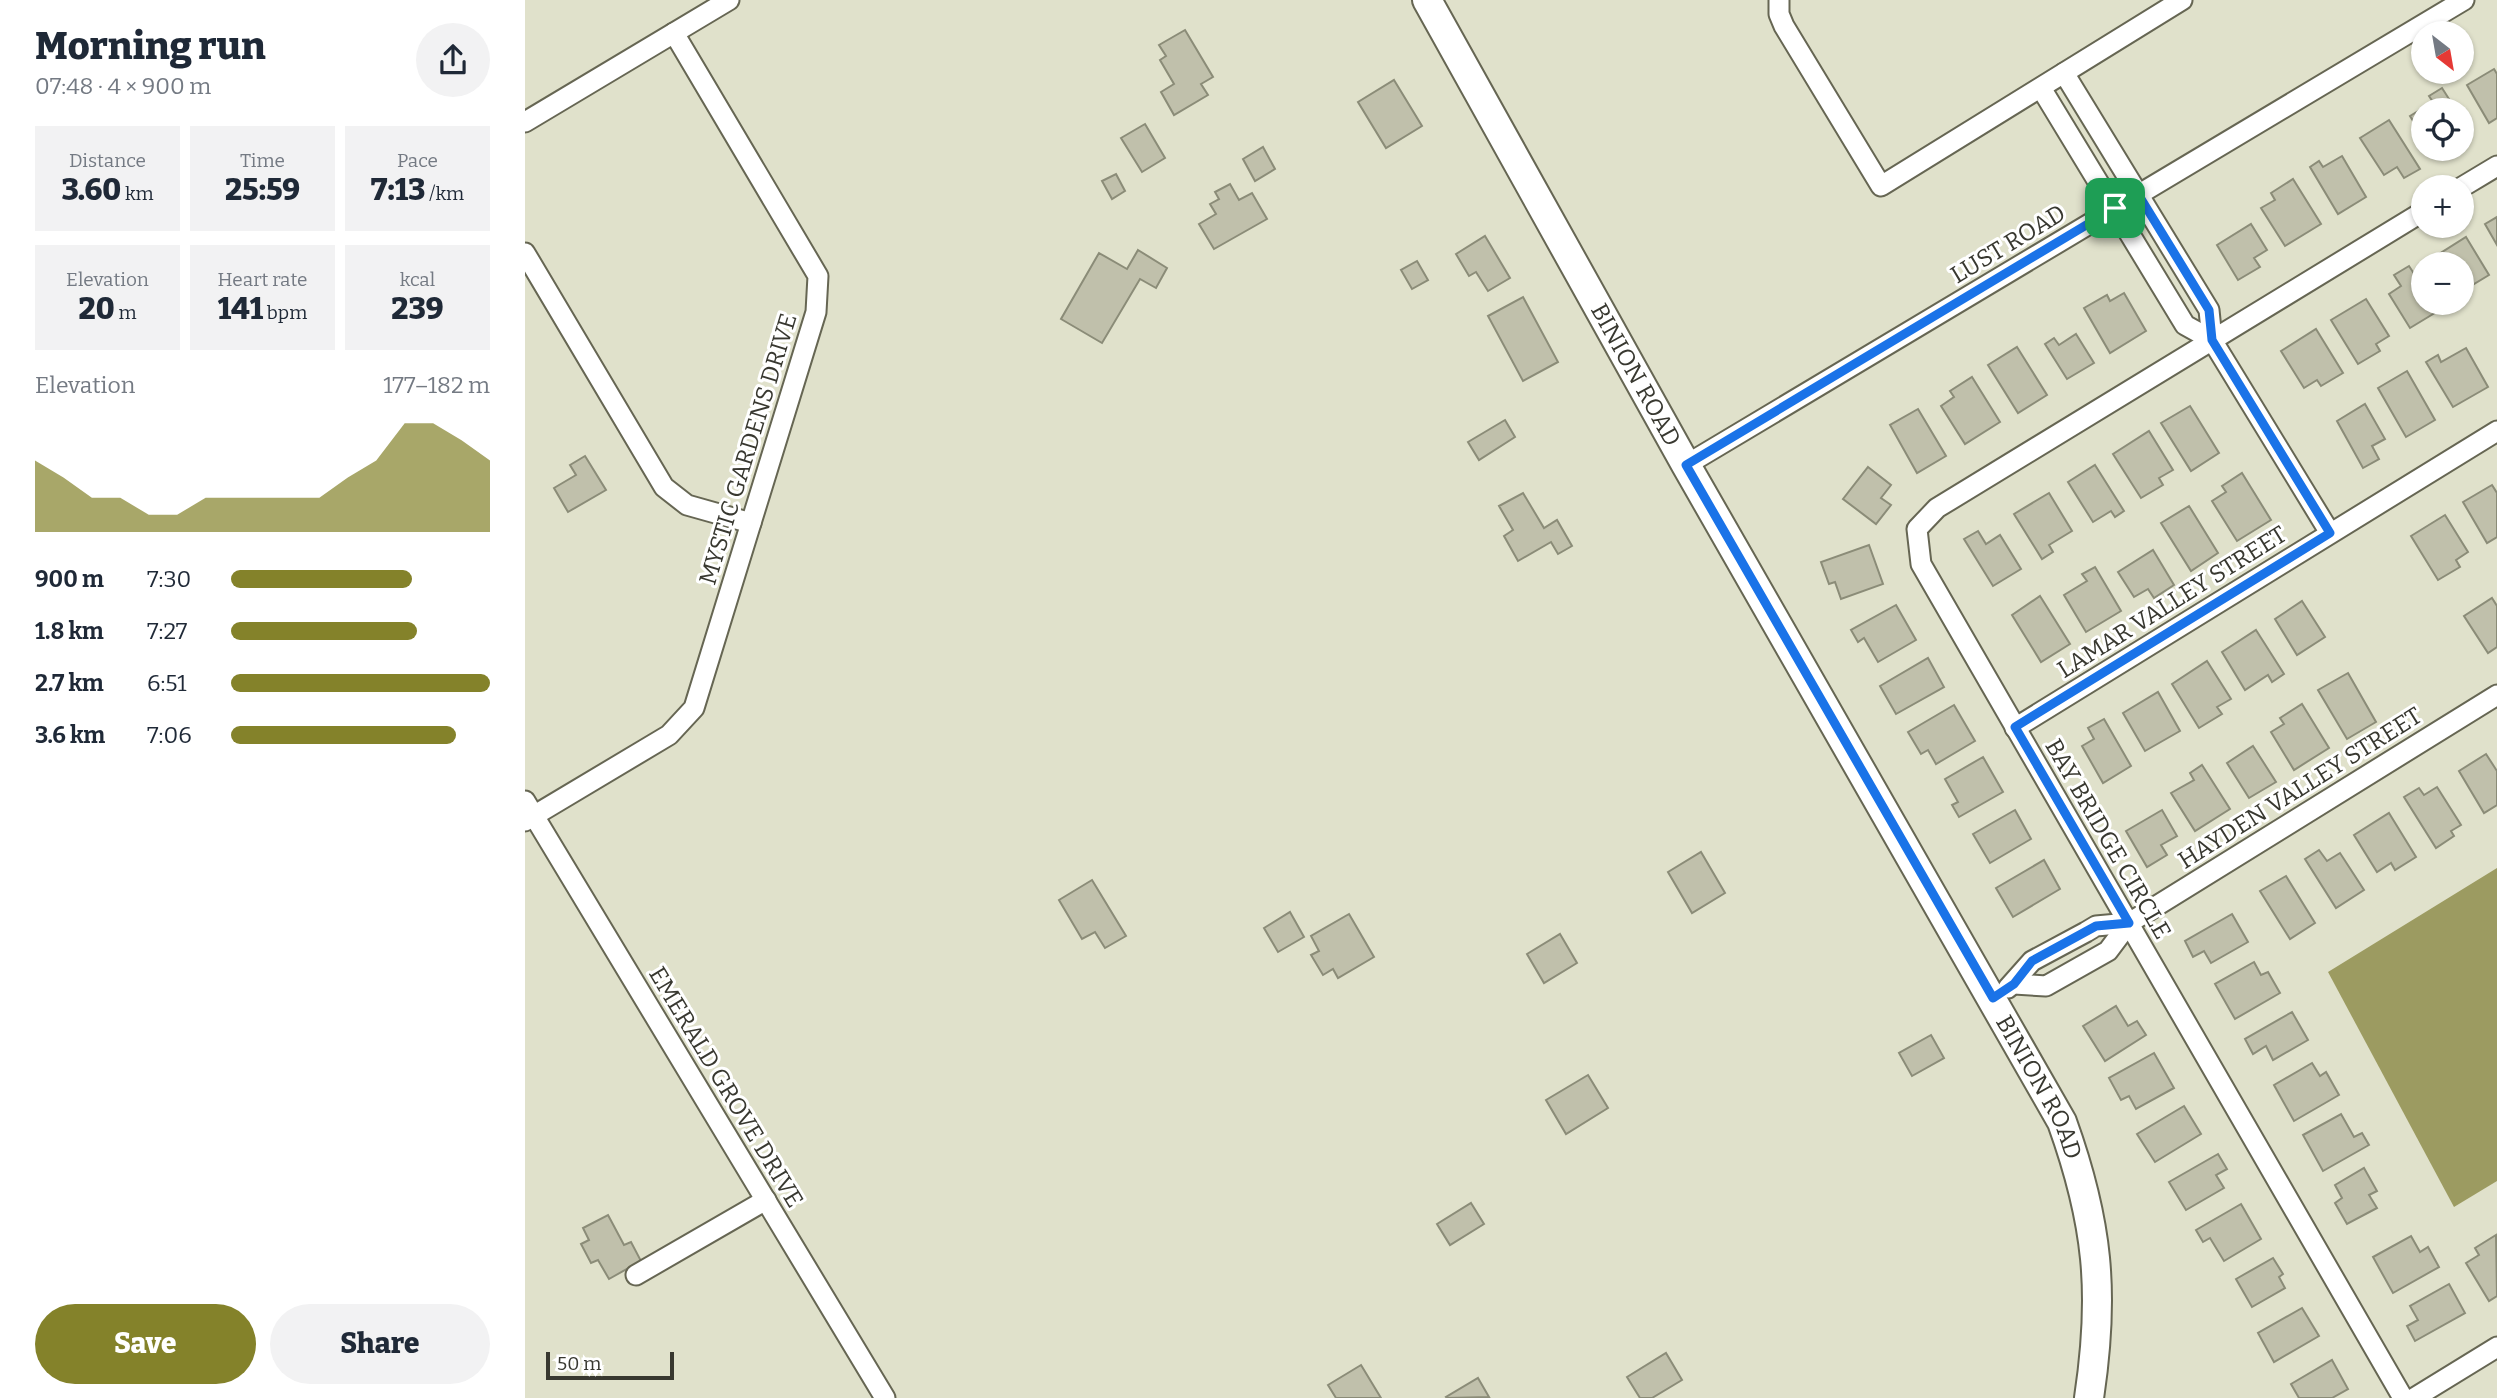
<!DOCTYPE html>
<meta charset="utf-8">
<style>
:root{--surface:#fff;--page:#f2f2f3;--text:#1f2937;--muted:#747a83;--accent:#84822a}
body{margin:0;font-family:Bitter,serif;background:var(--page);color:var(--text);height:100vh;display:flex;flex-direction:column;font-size:26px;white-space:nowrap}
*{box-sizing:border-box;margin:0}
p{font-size:23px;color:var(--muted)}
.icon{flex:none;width:38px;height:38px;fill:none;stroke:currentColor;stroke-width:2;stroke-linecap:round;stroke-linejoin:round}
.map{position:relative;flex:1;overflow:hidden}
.panel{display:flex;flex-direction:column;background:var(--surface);width:525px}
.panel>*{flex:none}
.needle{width:46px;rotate:149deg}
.tools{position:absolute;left:1886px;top:21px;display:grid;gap:14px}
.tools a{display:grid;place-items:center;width:63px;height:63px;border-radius:50%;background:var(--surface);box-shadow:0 2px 5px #0004;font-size:35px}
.scale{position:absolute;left:21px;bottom:18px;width:128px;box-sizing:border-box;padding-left:7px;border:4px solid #383830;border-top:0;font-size:19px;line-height:24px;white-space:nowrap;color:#383830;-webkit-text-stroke:5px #fff;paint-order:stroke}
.pin{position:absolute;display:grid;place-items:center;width:60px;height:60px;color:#fff;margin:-30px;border-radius:14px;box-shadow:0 4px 10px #0006}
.round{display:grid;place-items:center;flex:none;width:74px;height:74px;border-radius:37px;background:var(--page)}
.overview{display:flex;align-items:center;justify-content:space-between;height:119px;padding:0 35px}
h1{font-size:38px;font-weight:800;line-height:52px}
.metrics{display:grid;grid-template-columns:repeat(3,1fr);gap:10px;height:119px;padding:7px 35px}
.metrics div{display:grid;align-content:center;border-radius:0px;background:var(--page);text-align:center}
.metrics b{font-size:30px;font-weight:800}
.metrics small{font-size:19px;font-weight:400}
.metrics p{font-size:19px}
.chart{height:196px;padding:14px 35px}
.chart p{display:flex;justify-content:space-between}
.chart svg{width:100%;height:126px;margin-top:7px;fill:var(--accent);opacity:.7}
.cta{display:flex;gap:14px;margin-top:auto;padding:14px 35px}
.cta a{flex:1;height:80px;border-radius:42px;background:var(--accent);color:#fff;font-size:28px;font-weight:800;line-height:80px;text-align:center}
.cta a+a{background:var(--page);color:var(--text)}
ul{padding:0 35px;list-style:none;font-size:23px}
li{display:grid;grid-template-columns:112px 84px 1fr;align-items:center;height:52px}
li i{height:18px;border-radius:9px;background:var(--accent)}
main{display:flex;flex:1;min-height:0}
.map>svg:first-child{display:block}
.water{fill:#9c9b61}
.building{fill:#c0c0ab;stroke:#8b8c78;stroke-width:2}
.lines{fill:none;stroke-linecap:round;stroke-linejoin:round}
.street-casing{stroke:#666653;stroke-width:23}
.secondary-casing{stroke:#666653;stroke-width:32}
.street{stroke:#fff;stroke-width:19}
.secondary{stroke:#fff;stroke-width:28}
.route-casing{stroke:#fff;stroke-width:14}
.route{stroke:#1a73e8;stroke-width:9}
.labels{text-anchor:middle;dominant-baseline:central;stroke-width:6;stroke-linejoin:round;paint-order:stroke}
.street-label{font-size:24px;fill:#383830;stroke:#fff}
</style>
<main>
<section class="panel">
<div class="overview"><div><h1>Morning run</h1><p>07:48 · 4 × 900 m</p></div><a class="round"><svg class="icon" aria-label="share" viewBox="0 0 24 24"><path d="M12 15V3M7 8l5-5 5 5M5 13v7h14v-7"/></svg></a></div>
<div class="metrics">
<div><p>Distance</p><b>3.60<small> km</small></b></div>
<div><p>Time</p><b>25:59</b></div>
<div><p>Pace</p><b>7:13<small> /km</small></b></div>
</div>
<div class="metrics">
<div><p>Elevation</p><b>20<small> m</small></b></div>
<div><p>Heart rate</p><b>141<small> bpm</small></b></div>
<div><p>kcal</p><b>239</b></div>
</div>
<div class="chart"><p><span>Elevation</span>177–182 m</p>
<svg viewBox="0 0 160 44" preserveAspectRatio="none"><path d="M0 44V19L10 25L20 32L30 32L40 38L50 38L60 32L70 32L80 32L90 32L100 32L110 25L120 19L130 6L140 6L150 12L160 19V44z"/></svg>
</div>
<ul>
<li><b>900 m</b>7:30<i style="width:70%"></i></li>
<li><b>1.8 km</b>7:27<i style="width:72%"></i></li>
<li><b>2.7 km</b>6:51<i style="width:100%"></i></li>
<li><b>3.6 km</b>7:06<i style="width:87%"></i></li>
</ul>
<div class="cta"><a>Save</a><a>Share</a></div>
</section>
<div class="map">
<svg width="1972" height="1398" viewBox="0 0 1972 1398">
<rect width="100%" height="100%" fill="#e0e1cb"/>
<polygon class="water" points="1972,868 1972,1181 1929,1207 1803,972"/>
<g class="building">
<polygon points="660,30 688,77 676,84 683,95 649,115 636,92 649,84 635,60 641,56 634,45"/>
<polygon points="1969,69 1972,74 1972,118 1964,123 1942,85"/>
<polygon points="869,80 897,126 861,148 833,102"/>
<polygon points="1917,88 1931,110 1899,110 1899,138 1885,116 1908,102 1904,96"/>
<polygon points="1864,120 1895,169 1879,178 1872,167 1859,175 1835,138"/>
<polygon points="620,124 640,158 617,172 596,138"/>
<polygon points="738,147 750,169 730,181 718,159"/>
<polygon points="1817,156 1841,197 1813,214 1785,167 1794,161 1798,167"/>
<polygon points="591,174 600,191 587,199 577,181"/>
<polygon points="1768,179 1796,224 1760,246 1736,208 1750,200 1746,193"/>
<polygon points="705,184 714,200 727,193 742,219 689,249 674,224 691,214 685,204 694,199 690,192"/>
<polygon points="1972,217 1972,245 1960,224"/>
<polygon points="1726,224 1742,250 1729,258 1735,267 1713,280 1692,245"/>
<polygon points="960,236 985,278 963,291 951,272 944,276 931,254"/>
<polygon points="1941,237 1964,275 1941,289 1944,295 1937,300 1937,264 1909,264 1906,259"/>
<polygon points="613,250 642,268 631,288 615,279 577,343 536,319 574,253 602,269"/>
<polygon points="892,261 903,280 887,289 876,270"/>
<polygon points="1884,266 1899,289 1899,303 1907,303 1913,311 1885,328 1864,294 1876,286 1869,275"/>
<polygon points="1599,293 1621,331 1585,353 1559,308 1582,295 1585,301"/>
<polygon points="998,297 1033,362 998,381 963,316"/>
<polygon points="1841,299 1864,336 1851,344 1855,351 1833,364 1806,320"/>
<polygon points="1791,329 1818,373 1796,386 1792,380 1779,388 1756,351"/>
<polygon points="1551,334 1569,363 1542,379 1520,344 1529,338 1534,345"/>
<polygon points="1492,347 1522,395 1493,413 1463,365"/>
<polygon points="1941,348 1963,387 1928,407 1901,362 1913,355 1916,362"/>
<polygon points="1882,371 1910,420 1881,437 1853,388"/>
<polygon points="1447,377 1475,422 1440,444 1416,406 1429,397 1425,391"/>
<polygon points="1840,404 1860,439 1847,446 1854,459 1838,468 1812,421"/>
<polygon points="1665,406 1694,453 1666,471 1636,423"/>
<polygon points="1393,409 1421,456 1392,473 1365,425"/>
<polygon points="980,420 990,437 954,460 943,442"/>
<polygon points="1624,431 1648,470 1634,478 1638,485 1616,498 1588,454"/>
<polygon points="60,456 81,490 43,512 29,488 51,475 45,465"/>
<polygon points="1570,465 1599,511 1590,517 1586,511 1568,522 1543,482"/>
<polygon points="1343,467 1366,485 1356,498 1366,505 1351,524 1318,499"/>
<polygon points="1717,473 1746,520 1712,541 1687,501 1701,492 1697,486"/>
<polygon points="1967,485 1972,493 1972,537 1962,543 1938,502"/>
<polygon points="998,493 1019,528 1032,520 1047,546 1033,554 1026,542 993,561 979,536 988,530 974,506"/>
<polygon points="1524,493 1547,531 1524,545 1528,552 1517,559 1489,514"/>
<polygon points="1664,506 1693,553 1666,571 1636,523"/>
<polygon points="1920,515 1943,552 1931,560 1935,567 1913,580 1886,536"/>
<polygon points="1453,531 1461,544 1475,535 1496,569 1468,586 1439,539"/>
<polygon points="1344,545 1358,584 1316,599 1310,582 1304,584 1296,562"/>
<polygon points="1628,550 1649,585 1629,598 1623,589 1609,597 1593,572"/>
<polygon points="1570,567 1596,611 1561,632 1539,595 1562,581 1557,574"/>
<polygon points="1515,596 1545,644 1516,662 1487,615"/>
<polygon points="1967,598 1972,606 1972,647 1963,653 1939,616"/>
<polygon points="1777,601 1800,637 1772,655 1750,619"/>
<polygon points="1371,605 1391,640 1353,662 1339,638 1333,642 1326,630"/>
<polygon points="1731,630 1759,674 1747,682 1743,675 1720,690 1697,652"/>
<polygon points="1403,658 1419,687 1371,714 1355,686"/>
<polygon points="1682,661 1706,699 1692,707 1697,714 1674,728 1647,684"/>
<polygon points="1823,673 1851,722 1822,739 1793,690"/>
<polygon points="1633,692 1655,731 1620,751 1598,713"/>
<polygon points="1777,704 1804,748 1769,770 1746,732 1759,724 1755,718"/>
<polygon points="1429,705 1450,741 1411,764 1403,750 1396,754 1383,732"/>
<polygon points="1579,719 1606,766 1578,783 1557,746 1569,739 1563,728"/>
<polygon points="1728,746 1751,782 1724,798 1702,763"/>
<polygon points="1961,754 1972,771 1972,805 1959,813 1934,771"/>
<polygon points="1458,757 1478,792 1434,817 1427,805 1433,802 1420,779"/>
<polygon points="1677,765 1705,809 1670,831 1646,793 1669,780 1665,773"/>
<polygon points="1912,787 1936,825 1926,831 1929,836 1911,848 1879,797 1894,788 1899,795"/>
<polygon points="1490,810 1506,839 1465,863 1448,834"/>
<polygon points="1637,810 1652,836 1636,845 1642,855 1622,867 1601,831"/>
<polygon points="1864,813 1891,857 1870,870 1866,863 1852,872 1829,835"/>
<polygon points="1794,850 1802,861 1815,853 1839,890 1811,908 1780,859"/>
<polygon points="1176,852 1200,893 1167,913 1143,872"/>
<polygon points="1519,860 1535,889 1488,917 1471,888"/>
<polygon points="1761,876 1790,923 1765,939 1735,891"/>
<polygon points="567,880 601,936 580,948 570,932 557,939 534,900"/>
<polygon points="765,912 779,937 753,952 739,928"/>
<polygon points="824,914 849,957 813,978 808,969 798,975 786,955 794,951 786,936"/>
<polygon points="1707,914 1723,942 1686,963 1679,951 1668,957 1660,941"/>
<polygon points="1035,934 1052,963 1019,983 1002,954"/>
<polygon points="1729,962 1736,975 1743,972 1755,993 1710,1019 1690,984"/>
<polygon points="1591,1006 1603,1026 1612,1021 1621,1035 1580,1061 1558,1026"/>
<polygon points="1767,1012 1783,1040 1748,1060 1741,1046 1728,1054 1720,1039"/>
<polygon points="1406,1035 1419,1058 1387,1076 1374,1053"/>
<polygon points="1629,1053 1649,1088 1611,1109 1604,1096 1596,1100 1584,1078"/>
<polygon points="1787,1063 1795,1076 1801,1072 1814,1095 1769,1121 1749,1085"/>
<polygon points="1063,1075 1083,1108 1041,1134 1021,1100"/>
<polygon points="1659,1106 1676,1134 1630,1162 1612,1134"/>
<polygon points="1816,1114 1829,1137 1837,1133 1844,1145 1798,1171 1778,1135"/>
<polygon points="1693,1154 1702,1169 1691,1175 1699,1188 1661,1210 1644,1182"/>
<polygon points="1839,1168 1852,1191 1844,1195 1852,1208 1822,1224 1810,1203 1817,1198 1810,1185"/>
<polygon points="946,1203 959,1224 925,1245 912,1224"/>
<polygon points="1716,1204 1736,1239 1699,1261 1685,1238 1678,1242 1671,1230"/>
<polygon points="83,1215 99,1245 106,1242 116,1261 84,1279 73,1260 66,1263 56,1244 64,1240 58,1228"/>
<polygon points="1971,1235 1972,1296 1964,1301 1941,1263 1954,1255 1950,1248"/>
<polygon points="1886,1236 1895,1252 1903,1247 1914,1267 1868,1293 1848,1257"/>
<polygon points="1748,1258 1758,1274 1754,1277 1760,1288 1727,1307 1711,1279"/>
<polygon points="1924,1284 1940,1313 1890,1341 1882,1326 1893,1320 1885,1306"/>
<polygon points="1777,1308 1794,1336 1749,1362 1733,1333"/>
<polygon points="1141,1353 1157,1380 1127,1398 1115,1398 1102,1377"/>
<polygon points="1807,1360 1823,1389 1807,1398 1774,1398 1766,1384"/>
<polygon points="836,1365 856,1398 811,1398 803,1385"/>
<polygon points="953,1378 964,1397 922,1398 921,1397"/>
</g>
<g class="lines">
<g class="street-casing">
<g id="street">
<polyline points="1254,0 1254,14 1259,26 1356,186 1657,0"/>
<polyline points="1539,73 1684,310 1687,340 1805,533"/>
<polyline points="1516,88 1660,325 1687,340"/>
<polyline points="0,122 204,0"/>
<polyline points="1937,187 1972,166"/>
<polyline points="0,253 139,487 162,505 226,523"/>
<polyline points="1161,465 1939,0"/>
<polyline points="1490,728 1972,431"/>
<polyline points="0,801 360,1398"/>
<polyline points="0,821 144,735 169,708 291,312 293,276 149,33"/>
<polyline points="1489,984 1521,986 1583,951 1604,923 1972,695"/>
<polyline points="1483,988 1507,961 1561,932 1571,926 1604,923"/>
<polyline points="111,1275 241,1200"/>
<polyline points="1878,1398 1396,564 1392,529 1412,508 1899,211"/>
<polyline points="1889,1398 1972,1347"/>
</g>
</g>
<g class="secondary-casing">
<g id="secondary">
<path id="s1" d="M902,0L1161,465L1537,1122C1573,1222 1580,1293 1564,1398"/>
</g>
</g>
<use href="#street" class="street"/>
<use href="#secondary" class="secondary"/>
</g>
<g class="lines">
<g class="route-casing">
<polygon id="route" points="1613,194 1684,310 1687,340 1805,533 1490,727 1604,923 1571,926 1507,961 1489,984 1468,998 1161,465"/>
</g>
<use href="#route" class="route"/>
</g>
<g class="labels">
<g class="street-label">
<text transform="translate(1483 244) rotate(-31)">LUST ROAD</text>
<text stroke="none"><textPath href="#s1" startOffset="429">BINION ROAD</textPath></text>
<text transform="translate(223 449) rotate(-73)">MYSTIC GARDENS DRIVE</text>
<text transform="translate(1647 602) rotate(-32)">LAMAR VALLEY STREET</text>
<text transform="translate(1775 788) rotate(-32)">HAYDEN VALLEY STREET</text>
<text transform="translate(1583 839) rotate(60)">BAY BRIDGE CIRCLE</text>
<text transform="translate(201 1087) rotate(59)">EMERALD GROVE DRIVE</text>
<text stroke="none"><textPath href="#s1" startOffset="1248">BINION ROAD</textPath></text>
</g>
</g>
</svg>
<div class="tools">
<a><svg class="needle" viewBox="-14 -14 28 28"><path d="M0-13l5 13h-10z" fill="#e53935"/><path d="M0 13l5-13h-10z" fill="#747a83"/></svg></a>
<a><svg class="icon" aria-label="locate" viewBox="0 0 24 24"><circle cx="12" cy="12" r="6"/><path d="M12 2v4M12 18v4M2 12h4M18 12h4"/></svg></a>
<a>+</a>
<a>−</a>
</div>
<div class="scale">50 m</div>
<div class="pin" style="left:1590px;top:208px;background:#1e9e55"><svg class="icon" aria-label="arrive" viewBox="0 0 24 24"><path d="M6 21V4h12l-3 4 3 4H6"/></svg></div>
</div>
</main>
